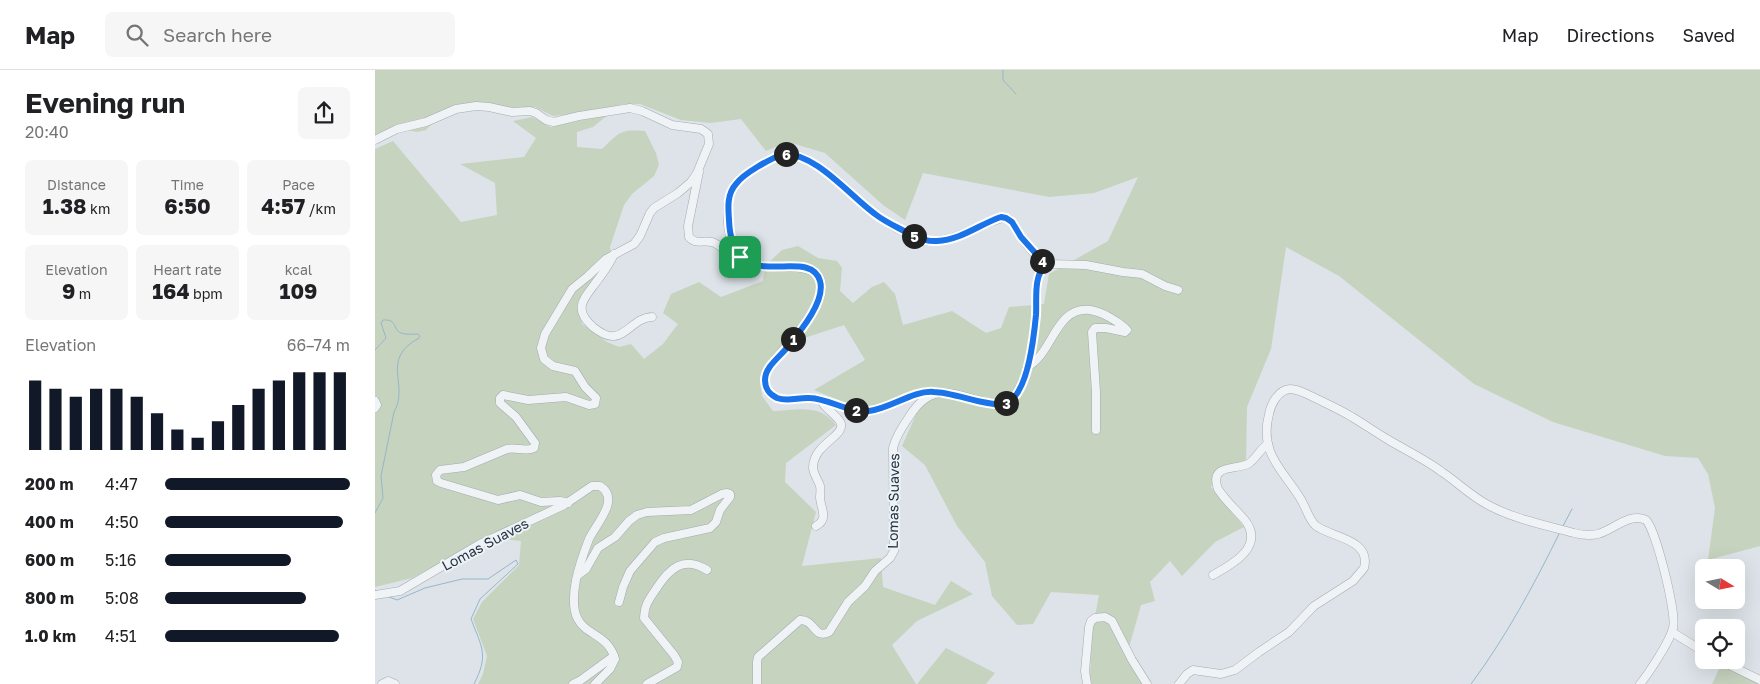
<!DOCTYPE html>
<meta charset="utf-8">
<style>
:root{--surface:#fff;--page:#f6f6f6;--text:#202124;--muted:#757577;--line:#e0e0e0;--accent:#111827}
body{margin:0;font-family:"Golos Text",sans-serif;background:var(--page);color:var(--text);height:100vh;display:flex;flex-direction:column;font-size:19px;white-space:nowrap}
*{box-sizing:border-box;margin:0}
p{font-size:16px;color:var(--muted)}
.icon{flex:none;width:28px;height:28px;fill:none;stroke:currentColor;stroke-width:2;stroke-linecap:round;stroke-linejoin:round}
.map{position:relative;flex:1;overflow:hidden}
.details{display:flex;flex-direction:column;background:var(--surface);width:375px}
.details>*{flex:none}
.needle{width:32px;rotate:100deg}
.controls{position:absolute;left:1320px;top:489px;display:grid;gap:10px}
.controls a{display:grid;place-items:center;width:50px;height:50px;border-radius:8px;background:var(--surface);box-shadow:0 5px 20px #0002;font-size:25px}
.pin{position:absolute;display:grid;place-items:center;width:42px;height:42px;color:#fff;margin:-21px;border-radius:10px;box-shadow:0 2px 8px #0006}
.km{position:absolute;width:25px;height:25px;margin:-12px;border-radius:50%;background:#222;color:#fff;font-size:14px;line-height:25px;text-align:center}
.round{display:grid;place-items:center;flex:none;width:52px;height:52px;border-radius:8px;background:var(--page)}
.overview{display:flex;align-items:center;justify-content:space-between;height:85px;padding:0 25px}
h1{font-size:28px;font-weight:700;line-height:38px}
.stats{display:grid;grid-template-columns:repeat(3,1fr);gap:8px;height:85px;padding:5px 25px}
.stats div{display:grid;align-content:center;border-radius:8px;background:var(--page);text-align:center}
.stats b{font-size:21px;font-weight:700}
.stats small{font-size:14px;font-weight:400}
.stats p{font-size:14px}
.chart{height:140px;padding:10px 25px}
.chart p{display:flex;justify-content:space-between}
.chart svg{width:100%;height:90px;margin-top:5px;stroke:var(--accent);stroke-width:6}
ul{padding:0 25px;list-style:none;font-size:16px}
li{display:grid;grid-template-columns:80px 60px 1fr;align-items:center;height:38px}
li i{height:12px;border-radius:6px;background:var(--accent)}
header{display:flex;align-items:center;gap:30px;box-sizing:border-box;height:70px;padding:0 25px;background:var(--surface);border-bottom:1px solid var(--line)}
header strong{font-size:24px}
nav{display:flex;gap:28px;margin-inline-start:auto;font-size:18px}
.search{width:350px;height:45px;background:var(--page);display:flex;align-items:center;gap:12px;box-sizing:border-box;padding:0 18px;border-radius:8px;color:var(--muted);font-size:19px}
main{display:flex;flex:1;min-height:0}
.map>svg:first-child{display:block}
.green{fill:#c6d3be}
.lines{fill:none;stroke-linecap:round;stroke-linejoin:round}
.stream{stroke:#95b7cc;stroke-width:1}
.minor-casing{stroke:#a2abb2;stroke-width:9}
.minor{stroke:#f0f3f6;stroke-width:8}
.route-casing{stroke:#fff;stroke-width:10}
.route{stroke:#1a73e8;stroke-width:6}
.labels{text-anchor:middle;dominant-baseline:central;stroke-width:4;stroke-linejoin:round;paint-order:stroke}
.street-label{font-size:14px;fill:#253340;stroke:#edf2f6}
</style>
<header>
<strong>Map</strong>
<div class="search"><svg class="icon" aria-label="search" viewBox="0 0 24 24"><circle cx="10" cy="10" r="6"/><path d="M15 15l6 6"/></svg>Search here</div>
<nav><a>Map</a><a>Directions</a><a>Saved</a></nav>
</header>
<main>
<section class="details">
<div class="overview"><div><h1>Evening run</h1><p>20:40</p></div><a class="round"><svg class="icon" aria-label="share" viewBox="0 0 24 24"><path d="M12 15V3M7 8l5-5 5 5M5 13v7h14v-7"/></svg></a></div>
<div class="stats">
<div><p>Distance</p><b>1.38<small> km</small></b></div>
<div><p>Time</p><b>6:50</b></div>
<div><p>Pace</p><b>4:57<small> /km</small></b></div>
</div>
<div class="stats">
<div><p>Elevation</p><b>9<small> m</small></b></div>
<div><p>Heart rate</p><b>164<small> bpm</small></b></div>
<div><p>kcal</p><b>109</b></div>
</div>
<div class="chart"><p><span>Elevation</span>66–74 m</p>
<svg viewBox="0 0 160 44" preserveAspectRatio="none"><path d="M5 44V10M15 44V14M25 44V18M35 44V14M45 44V14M55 44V18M65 44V26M75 44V34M85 44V38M95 44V30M105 44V22M115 44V14M125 44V10M135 44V6M145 44V6M155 44V6"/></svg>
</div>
<ul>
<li><b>200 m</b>4:47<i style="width:100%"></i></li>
<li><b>400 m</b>4:50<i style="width:96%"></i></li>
<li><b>600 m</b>5:16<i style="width:68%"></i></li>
<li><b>800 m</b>5:08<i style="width:76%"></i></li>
<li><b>1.0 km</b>4:51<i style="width:94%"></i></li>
</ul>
</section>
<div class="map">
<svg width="1385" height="614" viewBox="0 0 1385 614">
<rect width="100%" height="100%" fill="#dde3e8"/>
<g class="green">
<path d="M0,0H1385V476L1333,490L1340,438L1333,404L1323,388L1290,386L1178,352L1099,314L964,206L911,177L896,279L872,337L871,392L844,398L836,417L869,457L840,472L807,506L795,491L775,512L780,531L766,535L751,588L768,614H717L715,607L717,562L724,525L676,522L658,554L642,555L617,526L610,492L582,456L550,395L527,376L552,320L485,339L439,320L490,290L469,255L414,273L385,310L387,326L398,341C422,340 445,333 461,355L411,393L410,412L441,442L427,496L506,488L508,517L560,535L576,511L598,524L542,551L517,575L541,614H103L108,604L112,586L98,549L107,532L144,495L146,471L112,467L37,508L0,517V79L18,71L86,152L122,145L120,113L85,94L149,87L161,68L138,51L157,47L176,57L234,44L218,57L202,62V77L227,79C245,62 245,59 270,61L281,83L284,95L279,106L257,124L249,135L235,177L236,189L209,230L206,247L207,254L232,272L244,277L256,274L269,289L288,274L303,254L288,243L296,224L324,212L346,227L388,211L390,196L407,180L423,176L443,188L462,191L467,198L465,221L478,233L497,217L509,212L520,224L528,255L577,241L611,263L626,258L634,237L669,234L674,204L733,171L763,107L719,123L674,127L548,103L530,150L508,135L450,83L413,72L391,81L366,49L335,53L306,50L265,34H248L220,41L178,46L160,37L141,38L115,35L64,46L51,60L42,62L27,59L0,67Z"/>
<polygon points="571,578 620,603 611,614 542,614"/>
<polygon points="1346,595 1385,614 1337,614"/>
</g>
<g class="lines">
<g class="stream">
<polyline points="628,0 628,10 641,24"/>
<path d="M0,280L11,268L6,253L8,250C23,249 17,259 26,263C31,265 38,264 43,264L45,266L44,268C4,290 35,314 19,342L6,406L8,428L0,443"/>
<polyline points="1188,456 1197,439"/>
<polyline points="0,520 2,521"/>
<path d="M14,527L22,530L50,518L87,509H113L141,490L143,494L105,529L96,549C107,578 114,585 99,614"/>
<path d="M1096,614C1131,567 1159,515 1185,462"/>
</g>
<g class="minor-casing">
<g id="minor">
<path d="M0,70L22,59L51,52L81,39L101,36L114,37L137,42L155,41L161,43L171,50L179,52L204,46L255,38L267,41L297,55L326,59L333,64L334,74L322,103L316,112L303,123L279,138L275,143L265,166L259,174L231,189L213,206L197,219L170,264L166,278L169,289L178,296L200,301L210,317L221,328L220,334L214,335L191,327L153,330L128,325L125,328V333L141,347L160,373L159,378C151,382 141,377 132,379L89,397L65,400L61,405L62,411L66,413L123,430L145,425L166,432L185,431L193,433"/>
<path d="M324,102L313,156L314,167C321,175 328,170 337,172C347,175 351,185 365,187"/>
<path d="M239,184C235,194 228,203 222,211C209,229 197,238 218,257C223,261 232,267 239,266C252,265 261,247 277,247"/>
<path d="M652,297C678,284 680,236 715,240C727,242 741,250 750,258L752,260L750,262L731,258H720L717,262L721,322V360"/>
<path d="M564,322C540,318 518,339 495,341C474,343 456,330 437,328C423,326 403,336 393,321C389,316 389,307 392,301C403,279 463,232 442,204C438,200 432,199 426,198C404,195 368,203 358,176C351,156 348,122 366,108C374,102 401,84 411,84C437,82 478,127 497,142C511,153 529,163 546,169C576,180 622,141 634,149C639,153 642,161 646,167C653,177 662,187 671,195"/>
<polyline points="0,331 2,335 0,338"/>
<path d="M441,456C454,449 446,439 445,428C445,424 446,420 445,416C443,410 439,405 438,398C438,374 469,367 466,354C464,346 450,340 446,330"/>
<polyline points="203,505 211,499 223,478 240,467 254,451 262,445 272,442 316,440 347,424 352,423 355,424 355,427 345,440 341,452 335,458 289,468 280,472 255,501 248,517 244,532"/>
<path d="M838,505C858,494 891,476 869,449C860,439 850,430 843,419C834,394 860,400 873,394C881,389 885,379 893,374"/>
<path d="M0,525L25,521L105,474L189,435L217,416H225C246,429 221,454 214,469C209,482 204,496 201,510C189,573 230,553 240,589L235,599L220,614"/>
<polyline points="1297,562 1329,582"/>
<polyline points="1344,590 1385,610"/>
<polyline points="7,614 13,611 20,614"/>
<polyline points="198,614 206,610 239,586"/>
<path d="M272,614L302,597L303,592L299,585L269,548C270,534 273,531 281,519C294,499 308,485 332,500"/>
<path d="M382,614V592L383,587L425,550C440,549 439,570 454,562L473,532L490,516L500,501L515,488L519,481V473L518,378C521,366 527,357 534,347C561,304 585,331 624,334C660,330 661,239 662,212L666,199L674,194L711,195L748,202L767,204L790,216L803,220"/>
<polyline points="712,614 710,601 714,557 716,551 720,548 730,547 737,551 757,590 772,614"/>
<path d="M804,614L812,604L818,600L846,604L860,600L884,582L914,562L939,536L978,511L989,498C997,468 953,467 940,455C933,448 931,437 925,428C907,399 884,383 894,344C896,334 903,320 915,319C922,319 930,323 936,326C950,333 964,339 977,347C989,354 1000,362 1012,369C1030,380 1050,389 1067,402C1082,412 1096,426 1113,435C1139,449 1170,455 1199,463C1207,465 1215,466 1223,464C1238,460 1255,442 1271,450C1281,460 1302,544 1298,558C1295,571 1274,603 1265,614"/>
</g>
</g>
<use href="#minor" class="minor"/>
</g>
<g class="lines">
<g class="route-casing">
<path id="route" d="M408,84C440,82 476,127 500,144C510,152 522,157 533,163C543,167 551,172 562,171C586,170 605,154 626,147L631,148L637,152L646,167L671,195C658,205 662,230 661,245C659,266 653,328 629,334C614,337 577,322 559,322C538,320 515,339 494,341C473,343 455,329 435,328C424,327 413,332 402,328C394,324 390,319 390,310C390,298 402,289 410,280C423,264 451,232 445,211C434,173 357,231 354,150C353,137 352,124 361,114C369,103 395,89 408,84Z"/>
</g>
<use href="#route" class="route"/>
</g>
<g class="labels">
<g class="street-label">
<text transform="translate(518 431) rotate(-89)">Lomas Suaves</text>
<text transform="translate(110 474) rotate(-28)">Lomas Suaves</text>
</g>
</g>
</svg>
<div class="controls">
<a><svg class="needle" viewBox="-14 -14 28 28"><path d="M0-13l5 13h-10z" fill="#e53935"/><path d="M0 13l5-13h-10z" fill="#757577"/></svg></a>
<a><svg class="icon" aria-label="locate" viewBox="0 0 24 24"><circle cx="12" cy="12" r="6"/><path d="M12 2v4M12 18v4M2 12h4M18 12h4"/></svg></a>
</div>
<div class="pin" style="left:365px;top:187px;background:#1e9e55"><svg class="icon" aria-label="arrive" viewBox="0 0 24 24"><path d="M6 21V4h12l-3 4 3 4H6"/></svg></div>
<b class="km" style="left:418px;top:269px">1</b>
<b class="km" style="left:481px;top:340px">2</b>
<b class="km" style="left:631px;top:333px">3</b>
<b class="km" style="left:667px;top:191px">4</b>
<b class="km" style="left:539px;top:166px">5</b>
<b class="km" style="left:411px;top:84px">6</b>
</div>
</main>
